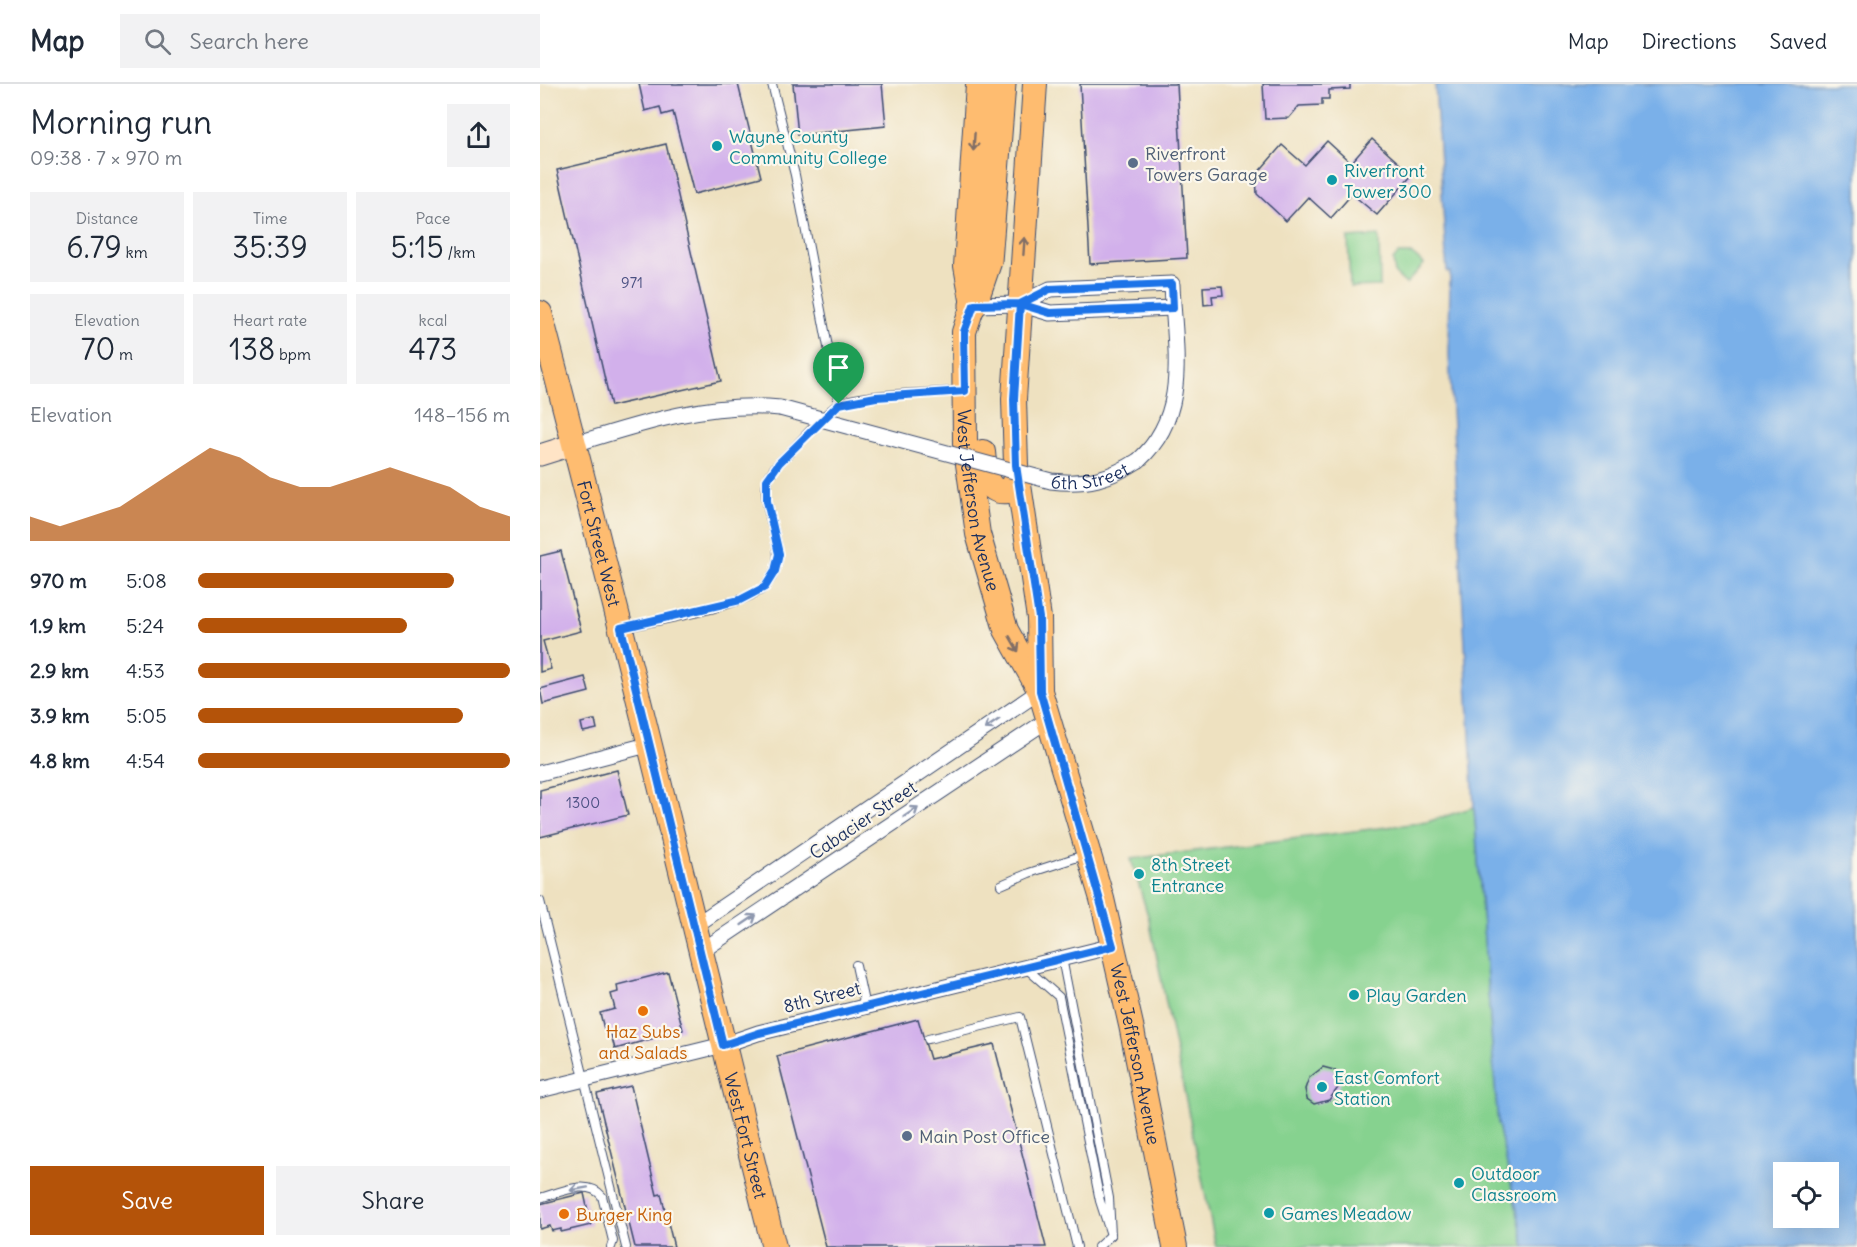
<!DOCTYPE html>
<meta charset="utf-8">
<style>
:root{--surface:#fff;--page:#f2f2f3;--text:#1f2937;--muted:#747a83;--line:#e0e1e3;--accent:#b45309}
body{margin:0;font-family:Delius,sans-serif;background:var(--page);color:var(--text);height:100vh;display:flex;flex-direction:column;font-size:22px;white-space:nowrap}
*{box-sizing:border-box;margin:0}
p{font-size:20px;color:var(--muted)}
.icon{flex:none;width:33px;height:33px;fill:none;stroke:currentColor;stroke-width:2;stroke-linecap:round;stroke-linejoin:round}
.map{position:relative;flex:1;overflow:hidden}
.drawer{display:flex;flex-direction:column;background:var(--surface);width:540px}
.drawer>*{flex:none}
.buttons{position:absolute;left:1233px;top:1078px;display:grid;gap:12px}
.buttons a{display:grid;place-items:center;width:66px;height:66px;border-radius:0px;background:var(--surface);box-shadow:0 6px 24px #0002;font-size:30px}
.pin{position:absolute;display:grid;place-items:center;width:51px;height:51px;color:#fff;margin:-62px -26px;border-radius:50% 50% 50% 0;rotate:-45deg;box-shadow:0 0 6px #0007}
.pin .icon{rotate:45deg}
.round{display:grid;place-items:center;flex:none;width:63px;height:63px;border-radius:0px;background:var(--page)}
.summary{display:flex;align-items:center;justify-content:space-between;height:102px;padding:0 30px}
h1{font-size:33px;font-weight:600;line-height:45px}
.figures{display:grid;grid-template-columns:repeat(3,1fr);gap:9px;height:102px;padding:6px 30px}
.figures div{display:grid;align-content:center;border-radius:0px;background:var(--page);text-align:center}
.figures b{font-size:30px;font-weight:600}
.figures small{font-size:16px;font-weight:400}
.figures p{font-size:16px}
.chart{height:168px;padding:12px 30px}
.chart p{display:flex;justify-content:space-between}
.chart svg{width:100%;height:108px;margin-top:6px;fill:var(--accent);opacity:.7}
.action{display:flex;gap:12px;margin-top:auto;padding:12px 30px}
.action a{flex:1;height:69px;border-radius:0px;background:var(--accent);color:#fff;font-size:24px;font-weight:600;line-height:69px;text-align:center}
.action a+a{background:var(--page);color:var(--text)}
ul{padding:0 30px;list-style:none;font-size:20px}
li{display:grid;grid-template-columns:96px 72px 1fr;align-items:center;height:45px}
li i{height:15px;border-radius:8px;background:var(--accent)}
header{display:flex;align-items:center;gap:36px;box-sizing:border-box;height:84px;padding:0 30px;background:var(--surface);border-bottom:2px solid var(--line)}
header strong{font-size:28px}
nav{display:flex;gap:33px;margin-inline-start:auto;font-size:21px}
.search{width:420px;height:54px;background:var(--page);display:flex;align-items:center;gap:15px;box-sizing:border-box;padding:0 21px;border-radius:0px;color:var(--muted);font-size:22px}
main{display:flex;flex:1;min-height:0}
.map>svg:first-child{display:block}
.green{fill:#86d28f;stroke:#508076;stroke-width:1.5}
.water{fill:#7ab0e9;stroke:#4a70a4;stroke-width:1.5;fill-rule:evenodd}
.building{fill:#d2b0eb}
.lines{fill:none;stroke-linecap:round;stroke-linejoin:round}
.lane-casing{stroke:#3b4a6d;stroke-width:10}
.street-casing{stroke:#3b4a6d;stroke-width:17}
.secondary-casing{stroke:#3b4a6d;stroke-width:23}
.primary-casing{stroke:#3b4a6d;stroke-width:26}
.highway-casing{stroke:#3b4a6d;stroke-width:29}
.lane{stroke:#fff;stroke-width:8}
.street{stroke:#fff;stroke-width:15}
.secondary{stroke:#ffe4c6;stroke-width:21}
.primary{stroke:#febc70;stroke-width:24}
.highway{stroke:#febc70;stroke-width:27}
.street-bridge-casing{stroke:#3b4a6d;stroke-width:17;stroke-linecap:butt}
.street-bridge{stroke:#fff;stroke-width:15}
.oneway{stroke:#816e66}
.oneway2{stroke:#8d97ae}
.route-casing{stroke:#fff;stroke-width:12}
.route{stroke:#1a73e8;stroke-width:8}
.culture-dot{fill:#0f9aa8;stroke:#fbf7ec;stroke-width:2}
.service-dot{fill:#5c6f8a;stroke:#fbf7ec;stroke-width:2}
.food-dot{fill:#e8710a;stroke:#fbf7ec;stroke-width:2}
.labels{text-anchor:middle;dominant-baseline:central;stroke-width:4.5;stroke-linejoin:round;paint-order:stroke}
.number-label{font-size:15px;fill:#494f81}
.culture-label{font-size:18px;fill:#0d838f;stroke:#fbf7ec;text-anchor:start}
.service-label{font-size:18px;fill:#4e5e75;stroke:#fbf7ec;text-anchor:start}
.street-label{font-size:18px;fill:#1b2f5e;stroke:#fbf7ec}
.food-label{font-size:18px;fill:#c56008;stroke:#fbf7ec}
</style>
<header>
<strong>Map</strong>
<div class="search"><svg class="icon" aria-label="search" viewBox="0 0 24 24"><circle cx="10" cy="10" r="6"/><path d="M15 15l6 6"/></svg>Search here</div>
<nav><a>Map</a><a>Directions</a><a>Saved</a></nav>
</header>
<main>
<section class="drawer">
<div class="summary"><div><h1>Morning run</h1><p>09:38 · 7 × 970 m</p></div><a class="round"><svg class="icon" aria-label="share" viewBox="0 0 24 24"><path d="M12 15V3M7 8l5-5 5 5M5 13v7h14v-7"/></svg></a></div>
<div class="figures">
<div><p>Distance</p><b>6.79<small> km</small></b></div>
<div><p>Time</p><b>35:39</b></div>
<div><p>Pace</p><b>5:15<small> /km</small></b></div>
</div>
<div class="figures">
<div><p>Elevation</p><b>70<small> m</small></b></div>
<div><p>Heart rate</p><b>138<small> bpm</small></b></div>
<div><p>kcal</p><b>473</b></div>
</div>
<div class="chart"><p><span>Elevation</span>148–156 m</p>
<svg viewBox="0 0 160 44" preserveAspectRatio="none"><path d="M0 44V34L10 38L20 34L30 30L40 22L50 14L60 6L70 10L80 18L90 22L100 22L110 18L120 14L130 18L140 22L150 30L160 34V44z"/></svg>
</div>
<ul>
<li><b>970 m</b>5:08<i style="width:82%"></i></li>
<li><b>1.9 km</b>5:24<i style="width:67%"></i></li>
<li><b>2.9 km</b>4:53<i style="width:100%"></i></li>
<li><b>3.9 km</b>5:05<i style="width:85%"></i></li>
<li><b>4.8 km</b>4:54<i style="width:100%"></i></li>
</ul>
<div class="action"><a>Save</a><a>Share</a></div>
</section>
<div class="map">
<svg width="1317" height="1163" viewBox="0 0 1317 1163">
<rect width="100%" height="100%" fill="#fbf7ec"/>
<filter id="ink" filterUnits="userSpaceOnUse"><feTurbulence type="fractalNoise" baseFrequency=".0167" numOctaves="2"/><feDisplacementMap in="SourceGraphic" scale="12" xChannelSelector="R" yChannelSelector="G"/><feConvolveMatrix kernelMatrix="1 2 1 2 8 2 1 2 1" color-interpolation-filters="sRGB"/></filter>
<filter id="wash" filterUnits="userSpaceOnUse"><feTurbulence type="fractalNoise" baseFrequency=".008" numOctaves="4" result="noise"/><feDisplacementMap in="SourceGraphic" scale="24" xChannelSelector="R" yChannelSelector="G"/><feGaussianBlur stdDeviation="1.35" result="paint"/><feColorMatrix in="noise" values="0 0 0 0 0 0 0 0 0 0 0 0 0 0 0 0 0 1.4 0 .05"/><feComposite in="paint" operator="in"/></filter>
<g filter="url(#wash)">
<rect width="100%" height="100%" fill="#eee1c0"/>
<g class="green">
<polygon points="839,152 840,202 810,203 808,154"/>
<polygon points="858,170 872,170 884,180 866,200 855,190 853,176"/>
<polygon points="934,723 958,1040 985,1163 676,1163 609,835 591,775 887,738"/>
</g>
<path class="water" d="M895,0H1317V1163H985L958,1040L934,723L909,271L910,188H907ZM1244,1089H1288V1134H1244Z"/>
<g id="blocks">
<g class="building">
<polygon points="99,0 198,0 221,93 154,110 133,28 122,31 120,23 105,27"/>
<polygon points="253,0 342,0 346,42 258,51"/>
<polygon points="540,0 637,0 647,174 550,180"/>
<polygon points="723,0 810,0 810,5 789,6 789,15 782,15 782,21 759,22 749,34 725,35"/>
<polygon points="832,55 872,91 837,131 812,110 791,134 768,113 746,137 717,110 716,91 742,61 765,81 787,57 811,79"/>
<polygon points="126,60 181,297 71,322 17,86"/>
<polygon points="682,202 683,211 672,212 673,220 664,221 663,203"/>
<polygon points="21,467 41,547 3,557 11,585 0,588 0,472"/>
<polygon points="45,593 49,608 3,620 0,605"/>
<polygon points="53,636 55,636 57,645 43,648 41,639"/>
<polygon points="77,686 88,731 0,753 0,706"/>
<polygon points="128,888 143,946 75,965 70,947 65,949 60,929 75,925 71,910 78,908 77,901"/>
<polygon points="378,935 390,975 454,960 506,1163 286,1163 237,972"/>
<polygon points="783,983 798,987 800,1001 789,1016 774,1020 767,1015 765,1005 769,994"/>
<polygon points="91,1002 117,1111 121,1110 134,1163 95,1163 57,1010"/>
<polygon points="44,1109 51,1141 21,1148 21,1145 12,1147 10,1142 0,1145 0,1120"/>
</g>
</g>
</g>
<g filter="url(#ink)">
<use href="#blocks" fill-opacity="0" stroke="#3b4a6d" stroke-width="1.5"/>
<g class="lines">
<g class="lane-casing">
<g id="lane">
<polyline points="232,0 255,91 299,320"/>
<path d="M83,544C112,537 209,522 226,501C253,470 225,440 226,406C226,388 242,376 253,365C265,353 285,328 299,320C319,309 395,309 421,307"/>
<polyline points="461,801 489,789 544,771"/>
<polyline points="0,817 86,1163"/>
<polyline points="316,881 325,923"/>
<polyline points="486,884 519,913 560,1117 571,1151 569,1114 522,874"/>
<polyline points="388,955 480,933 537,1163"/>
<path d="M0,1114C19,1109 48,1094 62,1112L73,1157L71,1163"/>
<polyline points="558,1163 571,1151"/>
</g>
</g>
<g class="street-casing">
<g id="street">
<path d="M480,220L510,205L632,200C634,262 651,329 599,376"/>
<polyline points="433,221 480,220 510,229 633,224"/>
<path d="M35,360C102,339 170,317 240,324"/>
<polyline points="0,689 111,660"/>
<polyline points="153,843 500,607"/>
<polyline points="160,868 509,635"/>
<polyline points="0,1006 183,961 218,949 573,862"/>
</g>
</g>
<g class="secondary-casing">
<polyline id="secondary" points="0,371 35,360"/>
</g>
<g class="primary-casing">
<g id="primary">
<path id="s1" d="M438,0L426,182L433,221L424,248L425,359L438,450L466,546L500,607L562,815L591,941L635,1163"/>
<polyline points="495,0 474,315 476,381 499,534 500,604"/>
<path id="s2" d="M0,229C82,539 156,851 234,1163"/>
<path d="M443,368C445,386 444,410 468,407L474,399L476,383"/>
</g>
</g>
<g class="highway-casing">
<polyline id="highway" points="433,221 448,177 462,0"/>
</g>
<use href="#lane" class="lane"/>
<use href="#street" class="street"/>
<use href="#secondary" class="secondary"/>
<use href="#primary" class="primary"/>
<use href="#highway" class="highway"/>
<g class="street-bridge-casing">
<g id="street-bridge">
<path id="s3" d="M240,324L511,397C546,401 570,395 599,376"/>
</g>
</g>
<use href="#street-bridge" class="street-bridge"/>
</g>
<defs><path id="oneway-shaft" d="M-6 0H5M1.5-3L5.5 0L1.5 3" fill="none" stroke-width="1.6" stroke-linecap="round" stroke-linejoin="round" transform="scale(1.5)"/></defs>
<g class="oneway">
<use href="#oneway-shaft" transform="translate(434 58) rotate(94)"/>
<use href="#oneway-shaft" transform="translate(484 162) rotate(-86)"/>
<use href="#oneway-shaft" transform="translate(474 560) rotate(60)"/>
</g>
<g class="oneway2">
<use href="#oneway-shaft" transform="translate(452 640) rotate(146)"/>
<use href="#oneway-shaft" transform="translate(371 728) rotate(-34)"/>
<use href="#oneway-shaft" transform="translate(209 836) rotate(-34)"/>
<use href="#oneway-shaft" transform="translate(39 1105) rotate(170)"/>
</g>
</g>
<g class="lines" filter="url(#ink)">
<g class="route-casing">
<polyline id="route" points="299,320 239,379 227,396 227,417 239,470 235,487 225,503 200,516 81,544 183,961 219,949 573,862 500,607 499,534 476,381 474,315 480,220 510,229 633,224 632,200 510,205 480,220 434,221 424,248 425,307 336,313 299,320"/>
</g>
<use href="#route" class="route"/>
</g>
<g class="culture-dot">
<circle cx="177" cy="62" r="6"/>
<circle cx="792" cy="96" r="6"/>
<circle cx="599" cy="790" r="6"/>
<circle cx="814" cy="911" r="6"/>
<circle cx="782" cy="1003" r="6"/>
<circle cx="919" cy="1099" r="6"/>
<circle cx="729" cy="1129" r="6"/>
</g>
<g class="service-dot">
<circle cx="593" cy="79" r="6"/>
<circle cx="367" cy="1052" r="6"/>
</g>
<g class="food-dot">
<circle cx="103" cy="927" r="6"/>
<circle cx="24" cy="1130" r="6"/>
</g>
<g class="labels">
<g class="number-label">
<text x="92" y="198">971</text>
<text x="43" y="718">1300</text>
</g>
<g class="culture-label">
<text x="189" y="52">Wayne County<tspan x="189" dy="21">Community College</tspan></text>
<text x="804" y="86">Riverfront<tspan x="804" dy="21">Tower 300</tspan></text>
<text x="611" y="780">8th Street<tspan x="611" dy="21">Entrance</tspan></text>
<text x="826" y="911">Play Garden</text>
<text x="794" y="993">East Comfort<tspan x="794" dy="21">Station</tspan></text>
<text x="931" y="1089">Outdoor<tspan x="931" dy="21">Classroom</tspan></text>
<text x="741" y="1129">Games Meadow</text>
</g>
<g class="service-label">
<text x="605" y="69">Riverfront<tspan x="605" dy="21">Towers Garage</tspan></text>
<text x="379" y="1052">Main Post Office</text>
</g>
<g class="street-label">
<text stroke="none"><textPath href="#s3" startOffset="320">6th Street</textPath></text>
<text stroke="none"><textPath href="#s1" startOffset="420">West Jefferson Avenue</textPath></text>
<text stroke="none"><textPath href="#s2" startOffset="238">Fort Street West</textPath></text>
<text transform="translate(323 736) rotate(-34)">Cabacier Street</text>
<text transform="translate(282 913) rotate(-14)">8th Street</text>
<text stroke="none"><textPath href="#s1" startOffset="999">West Jefferson Avenue</textPath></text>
<text stroke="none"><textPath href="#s2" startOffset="848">West Fort Street</textPath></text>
</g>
<g class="food-label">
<text x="103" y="947">Haz Subs<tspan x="103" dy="21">and Salads</tspan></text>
<text x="36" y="1130" text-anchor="start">Burger King</text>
</g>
</g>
</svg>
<div class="buttons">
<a><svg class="icon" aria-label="locate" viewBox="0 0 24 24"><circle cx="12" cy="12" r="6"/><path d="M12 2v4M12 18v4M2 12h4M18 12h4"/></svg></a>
</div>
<div class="pin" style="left:299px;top:320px;background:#1e9e55"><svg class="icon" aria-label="arrive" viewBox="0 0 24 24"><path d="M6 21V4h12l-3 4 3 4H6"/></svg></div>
</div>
</main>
